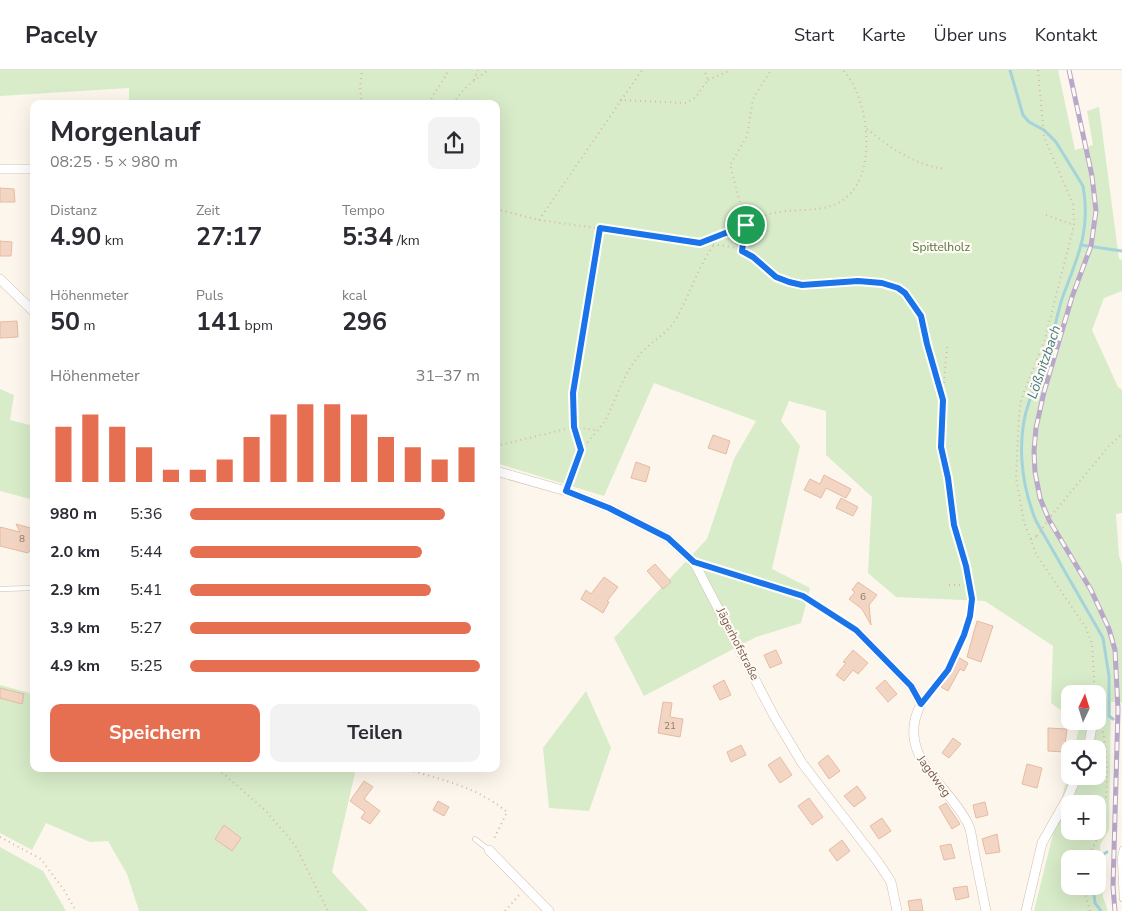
<!DOCTYPE html>
<html lang="de">
<meta charset="utf-8">
<style>
:root{--surface:#fff;--page:#f2f2f3;--text:#2b2b33;--muted:#7c7c81;--line:#e1e1e2;--accent:#e76f51}
body{margin:0;font-family:"Nunito Sans",sans-serif;background:var(--page);color:var(--text);height:100vh;display:flex;flex-direction:column;font-size:19px;white-space:nowrap}
*{box-sizing:border-box;margin:0}
p{font-size:16px;color:var(--muted)}
.icon{flex:none;width:28px;height:28px;fill:none;stroke:currentColor;stroke-width:2;stroke-linecap:round;stroke-linejoin:round}
.map{position:relative;flex:1;overflow:hidden}
.sheet{position:absolute;left:30px;top:30px;width:470px;height:672px;display:flex;flex-direction:column;background:var(--surface);border-radius:10px;box-shadow:0 5px 20px #0002}
.sheet>*{flex:none}
.needle{width:32px;rotate:4deg}
.buttons{position:absolute;left:1061px;top:615px;display:grid;gap:10px}
.buttons a{display:grid;place-items:center;width:45px;height:45px;border-radius:10px;background:var(--surface);box-shadow:0 5px 20px #0002;font-size:25px}
.pin{position:absolute;display:grid;place-items:center;width:42px;height:42px;color:#fff;margin:-21px;border:2px solid #fff;border-radius:50%;box-shadow:0 1px 5px #0007}
.round{display:grid;place-items:center;flex:none;width:52px;height:52px;border-radius:10px;background:var(--page)}
.headline{display:flex;align-items:center;justify-content:space-between;height:85px;padding:0 20px}
h1{font-size:28px;font-weight:700;line-height:38px}
.stats{display:grid;grid-template-columns:repeat(3,1fr);gap:8px;height:85px;padding:5px 20px}
.stats div{display:grid;align-content:center}
.stats b{font-size:25px;font-weight:700}
.stats small{font-size:14px;font-weight:400}
.stats p{font-size:14px}
.chart{height:140px;padding:10px 20px}
.chart p{display:flex;justify-content:space-between}
.chart svg{width:100%;height:90px;margin-top:5px;stroke:var(--accent);stroke-width:6}
.cta{display:flex;gap:10px;margin-top:auto;padding:10px 20px}
.cta a{flex:1;height:58px;border-radius:10px;background:var(--accent);color:#fff;font-size:20px;font-weight:700;line-height:58px;text-align:center}
.cta a+a{background:var(--page);color:var(--text)}
ul{padding:0 20px;list-style:none;font-size:16px}
li{display:grid;grid-template-columns:80px 60px 1fr;align-items:center;height:38px}
li i{height:12px;border-radius:6px;background:var(--accent)}
header{display:flex;align-items:center;gap:30px;box-sizing:border-box;height:70px;padding:0 25px;background:var(--surface);border-bottom:1px solid var(--line)}
header strong{font-size:24px}
nav{display:flex;gap:28px;margin-inline-start:auto;font-size:18px}
.map>svg:first-child{display:block}
.green{fill:#d8ecc9;fill-rule:evenodd}
.lines{fill:none;stroke-linecap:round;stroke-linejoin:round}
.stream{stroke:#a5d3da;stroke-width:3}
.building{fill:#f3d5c3;stroke:#e6bba3}
.lane-casing{stroke:#d1beb0;stroke-width:5.5}
.street-casing{stroke:#d1beb0;stroke-width:10}
.path{stroke:#d9b8a5;stroke-width:2;stroke-dasharray:1 4;stroke-linecap:butt}
.lane{stroke:#fff;stroke-width:4.5}
.street{stroke:#fff;stroke-width:9}
.rail-casing{stroke:#b9a8c9;stroke-width:5}
.rail{stroke:#fffaf3;stroke-width:3;stroke-dasharray:9;stroke-linecap:butt}
.path-bridge{stroke:#d9b8a5;stroke-width:2;stroke-dasharray:1 4;stroke-linecap:butt}
.route-casing{stroke:#fff;stroke-width:10}
.route{stroke:#1a73e8;stroke-width:6}
.labels{text-anchor:middle;dominant-baseline:central;stroke-width:4.5;stroke-linejoin:round;paint-order:stroke}
.number-label{font-size:10px;fill:#987a6a}
.park-label{font-size:12px;fill:#537a41;stroke:#fffaf3}
.street-label{font-size:12px;fill:#7a5c4d;stroke:#fffaf3}
.water-label{font-size:14px;font-style:italic;fill:#437c86;stroke:#fffaf3}
</style>
<header>
<strong>Pacely</strong>
<nav><a>Start</a><a>Karte</a><a>Über uns</a><a>Kontakt</a></nav>
</header>
<div class="map">
<svg width="1122" height="841" viewBox="0 0 1122 841">
<rect width="100%" height="100%" fill="#fdf6ec"/>
<g class="green">
<path d="M0,0H1058L1075,80L1093,75L1087,41L1099,37L1119,189L1122,190V221L1104,228L1092,260L1118,317L1122,320V443L1116,444L1119,486L1122,495V632H1111L1109,760L1100,775L1103,827L1108,841H1034L1070,695V706H1098V679H1074L1080,654L1076,651H1098V624H1070V647L1051,633L1053,576L985,531L896,527L868,503L872,427L826,385V341L789,331L781,351L800,376L772,499L810,518L801,553L756,567L644,626L614,568L707,469L734,389L756,351L654,313L604,426L496,393V34H129V18L0,26ZM1070,734H1098V761H1070ZM1070,789H1098V816H1070Z"/>
<polygon points="0,319 14,325 10,350 34,356 34,430 0,421"/>
<polygon points="0,615 34,624 34,699 356,699 332,802 368,841 139,841 127,804 108,771 90,772 46,753 32,780 0,763"/>
<polygon points="586,621 611,678 589,741 549,738 543,678"/>
<polygon points="0,777 43,801 66,841 0,841"/>
</g>
<g class="lines">
<g class="stream">
<path d="M1010,0L1023,45L1029,52L1044,60L1056,72L1083,116C1091,160 1078,186 1063,226C1056,246 1054,266 1047,285C1042,301 1035,316 1029,332C1016,370 1021,414 1036,451L1103,568L1109,606V646L1113,649"/>
<polyline points="1081,175 1122,181"/>
<polyline points="1096,789 1107,782"/>
<polyline points="1093,816 1095,833 1101,841"/>
</g>
</g>
<g class="building">
<polygon points="0,118 14,119 15,132 0,132"/>
<polygon points="0,171 12,172 11,186 0,186"/>
<polygon points="17,251 18,267 0,268 0,252"/>
<polygon points="713,365 730,371 726,384 708,378"/>
<polygon points="636,392 650,397 646,412 631,408"/>
<polygon points="824,405 851,419 846,428 826,418 821,428 804,420 810,409 820,414"/>
<polygon points="841,428 858,437 853,446 836,438"/>
<polygon points="16,454 34,459 34,482 29,481 28,483 0,476 0,457 20,462"/>
<polygon points="655,494 671,512 663,519 647,501"/>
<polygon points="604,507 618,517 607,531 609,532 603,543 581,529 586,520 591,524"/>
<polygon points="858,512 877,525 869,535 871,555 862,539 849,529 855,522 852,520"/>
<polygon points="977,551 993,556 981,592 967,587"/>
<polygon points="776,580 782,593 770,598 764,585"/>
<polygon points="853,580 868,593 858,604 853,600 844,611 836,605 846,593 843,592"/>
<polygon points="958,587 968,593 964,601 960,599 948,621 941,617"/>
<polygon points="724,610 731,625 720,630 713,616"/>
<polygon points="885,610 897,624 888,632 876,618"/>
<polygon points="0,618 24,624 22,634 0,628"/>
<polygon points="663,632 672,633 670,647 683,649 680,667 658,663"/>
<polygon points="1048,658 1067,659 1064,682 1048,681"/>
<polygon points="953,668 961,674 949,688 942,683"/>
<polygon points="741,675 746,685 731,692 727,682"/>
<polygon points="828,685 840,701 829,709 818,693"/>
<polygon points="780,687 792,705 780,713 768,695"/>
<polygon points="1027,694 1042,698 1037,718 1022,714"/>
<polygon points="364,711 373,717 364,729 380,741 370,754 361,748 365,742 350,731"/>
<polygon points="857,716 866,728 854,737 844,726"/>
<polygon points="809,728 823,747 812,755 798,736"/>
<polygon points="438,731 449,737 444,746 433,740"/>
<polygon points="985,732 988,745 976,748 973,735"/>
<polygon points="946,733 960,754 952,759 939,737"/>
<polygon points="882,748 891,761 879,769 870,756"/>
<polygon points="224,755 241,768 232,781 215,769"/>
<polygon points="997,764 1000,782 986,784 982,769"/>
<polygon points="842,770 850,781 837,791 829,780"/>
<polygon points="951,774 955,788 944,790 940,776"/>
<polygon points="967,816 969,827 956,830 953,818"/>
<polygon points="921,829 923,841 910,841 908,831"/>
</g>
<g class="lines">
<g class="lane-casing">
<g id="lane">
<polyline points="0,519 34,518"/>
<path d="M921,634C947,601 968,572 972,529"/>
<polyline points="475,769 489,780"/>
<polyline points="1122,779 1120,788 1122,829"/>
</g>
</g>
<g class="street-casing">
<g id="street">
<polyline points="0,99 34,99"/>
<polyline points="0,209 34,242"/>
<polyline points="496,401 566,421 609,438 668,468 694,492 774,646 802,693 878,792 891,812 897,841"/>
<path d="M856,560L911,616L921,634C894,686 948,713 968,754C972,762 972,772 974,781C978,801 982,821 986,841"/>
<polyline points="1088,679 1093,651"/>
<polyline points="489,780 549,841"/>
<polyline points="1026,841 1042,773 1068,727 1077,706"/>
</g>
</g>
<g class="path">
<polyline points="1038,0 1044,67 1073,134 1074,155 1045,269 1021,330 1019,346 1016,408 1024,452 1036,484 1086,558 1092,574 1095,624"/>
<polyline points="474,10 478,0"/>
<polyline points="708,10 731,0"/>
<polyline points="620,30 686,33 695,28 708,10 704,0"/>
<polyline points="362,34 360,18 362,0"/>
<path d="M430,34C433,20 444,13 448,0"/>
<path d="M454,34C459,20 477,9 488,0"/>
<path d="M867,59C891,78 914,95 945,99"/>
<polyline points="496,139 539,150 732,177 753,187 776,207 789,212 802,215 858,211 882,213 898,219 905,223 921,246 927,274 943,330"/>
<polyline points="1046,145 1074,155"/>
<polyline points="539,150 642,0"/>
<path d="M701,173C716,167 732,162 747,155C756,150 763,145 774,143C795,138 818,143 838,133C880,112 870,29 843,0"/>
<polyline points="742,181 746,155 730,95 747,66 753,29 771,0"/>
<polyline points="947,277 940,361 941,377 948,408 954,455 966,496 971,519"/>
<polyline points="496,376 574,357 595,360"/>
<path d="M581,380C588,371 603,356 607,347C617,326 625,301 641,283C652,271 667,264 676,249C690,224 697,198 714,175"/>
<polyline points="570,412 581,380 574,357 573,323 599,159"/>
<polyline points="1051,446 1109,376 1122,364"/>
<polyline points="1031,469 1037,466"/>
<polyline points="706,495 803,526 848,555"/>
<polyline points="949,515 964,515 971,519"/>
<polyline points="218,699 266,741 295,775 328,841"/>
<path d="M404,699C439,708 479,718 507,742L493,771"/>
<polyline points="222,701 327,699"/>
<polyline points="0,767 41,789 64,820 76,841"/>
<path d="M1087,789C1091,780 1096,773 1099,764C1109,732 1109,690 1102,657"/>
<polyline points="1083,816 1090,841"/>
<polyline points="505,841 520,824"/>
</g>
<use href="#lane" class="lane"/>
<use href="#street" class="street"/>
<g class="rail-casing">
<polyline id="rail" points="1069,0 1092,106 1096,141 1091,176 1072,227 1044,322 1036,358 1034,381 1035,402 1040,428 1049,450 1091,520 1109,559 1115,580 1118,639 1113,817 1115,841"/>
</g>
<use href="#rail" class="rail"/>
<polyline class="path-bridge" points="1037,466 1051,446"/>
</g>
<g class="lines">
<g class="route-casing">
<polygon id="route" points="746,155 742,181 753,187 776,207 789,212 802,215 858,211 882,213 898,218 905,223 921,246 927,274 943,330 941,377 948,408 954,455 966,496 972,529 970,546 964,565 948,600 921,634 911,616 856,560 803,526 694,492 668,468 609,438 566,421 581,380 574,357 573,323 600,158 700,173"/>
</g>
<use href="#route" class="route"/>
</g>
<g class="labels">
<g class="number-label">
<text x="22" y="469">8</text>
<text x="863" y="527">6</text>
<text x="670" y="656">21</text>
</g>
<g class="park-label">
<text x="941" y="177">Spittelholz</text>
</g>
<g class="street-label">
<text transform="translate(738 574) rotate(63)">Jägerhofstraße</text>
<text transform="translate(934 706) rotate(54)">Jagdweg</text>
</g>
<g class="water-label">
<text transform="translate(1044 292) rotate(-71)">Lößnitzbach</text>
</g>
</g>
</svg>
<div class="buttons">
<a><svg class="needle" viewBox="-14 -14 28 28"><path d="M0-13l5 13h-10z" fill="#e53935"/><path d="M0 13l5-13h-10z" fill="#7c7c81"/></svg></a>
<a><svg class="icon" aria-label="locate" viewBox="0 0 24 24"><circle cx="12" cy="12" r="6"/><path d="M12 2v4M12 18v4M2 12h4M18 12h4"/></svg></a>
<a>+</a>
<a>−</a>
</div>
<div class="pin" style="left:746px;top:155px;background:#1e9e55"><svg class="icon" aria-label="arrive" viewBox="0 0 24 24"><path d="M6 21V4h12l-3 4 3 4H6"/></svg></div>
<section class="sheet">
<div class="headline"><div><h1>Morgenlauf</h1><p>08:25 · 5 × 980 m</p></div><a class="round"><svg class="icon" aria-label="share" viewBox="0 0 24 24"><path d="M12 15V3M7 8l5-5 5 5M5 13v7h14v-7"/></svg></a></div>
<div class="stats">
<div><p>Distanz</p><b>4.90<small> km</small></b></div>
<div><p>Zeit</p><b>27:17</b></div>
<div><p>Tempo</p><b>5:34<small> /km</small></b></div>
</div>
<div class="stats">
<div><p>Höhenmeter</p><b>50<small> m</small></b></div>
<div><p>Puls</p><b>141<small> bpm</small></b></div>
<div><p>kcal</p><b>296</b></div>
</div>
<div class="chart"><p><span>Höhenmeter</span>31–37 m</p>
<svg viewBox="0 0 160 44" preserveAspectRatio="none"><path d="M5 44V17M15 44V11M25 44V17M35 44V27M45 44V38M55 44V38M65 44V33M75 44V22M85 44V11M95 44V6M105 44V6M115 44V11M125 44V22M135 44V27M145 44V33M155 44V27"/></svg>
</div>
<ul>
<li><b>980 m</b>5:36<i style="width:88%"></i></li>
<li><b>2.0 km</b>5:44<i style="width:80%"></i></li>
<li><b>2.9 km</b>5:41<i style="width:83%"></i></li>
<li><b>3.9 km</b>5:27<i style="width:97%"></i></li>
<li><b>4.9 km</b>5:25<i style="width:100%"></i></li>
</ul>
<div class="cta"><a>Speichern</a><a>Teilen</a></div>
</section>
</div>
